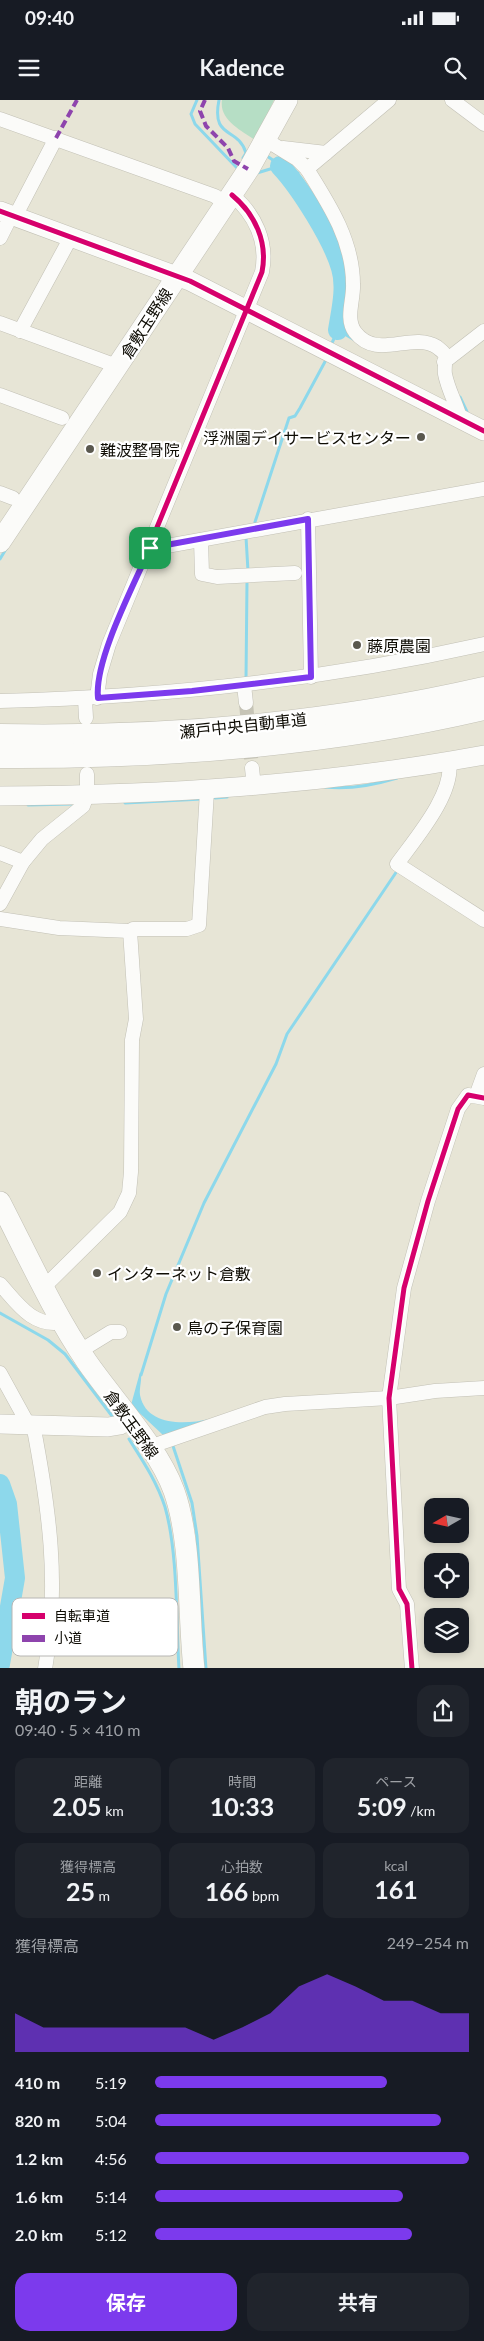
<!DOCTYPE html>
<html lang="ja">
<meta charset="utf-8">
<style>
:root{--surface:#171b24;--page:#20242c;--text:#f1f3f6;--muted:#9ea1a6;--accent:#7c3aed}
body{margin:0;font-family:Lato,"Noto Sans JP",sans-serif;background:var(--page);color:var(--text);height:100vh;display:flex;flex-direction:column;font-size:19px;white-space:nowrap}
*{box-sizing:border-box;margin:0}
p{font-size:16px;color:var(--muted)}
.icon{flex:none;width:28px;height:28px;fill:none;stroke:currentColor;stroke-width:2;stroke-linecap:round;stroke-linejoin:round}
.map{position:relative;height:1568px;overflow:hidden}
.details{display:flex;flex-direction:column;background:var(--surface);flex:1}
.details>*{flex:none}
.needle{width:32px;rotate:261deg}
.tools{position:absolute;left:424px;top:1398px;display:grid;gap:10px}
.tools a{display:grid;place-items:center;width:45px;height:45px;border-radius:10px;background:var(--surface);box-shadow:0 2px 8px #0003;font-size:25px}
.pin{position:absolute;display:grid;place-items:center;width:42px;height:42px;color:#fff;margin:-21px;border-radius:10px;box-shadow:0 2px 8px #0006}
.round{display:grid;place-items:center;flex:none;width:52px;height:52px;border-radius:15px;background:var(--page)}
.overview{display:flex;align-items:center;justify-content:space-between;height:85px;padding:0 15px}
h1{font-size:28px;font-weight:700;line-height:38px}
.stats{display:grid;grid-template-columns:repeat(3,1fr);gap:8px;height:85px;padding:5px 15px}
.stats div{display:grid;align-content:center;border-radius:12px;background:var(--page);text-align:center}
.stats b{font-size:25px;font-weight:700}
.stats small{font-size:14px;font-weight:400}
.stats p{font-size:14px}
.chart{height:140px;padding:10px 15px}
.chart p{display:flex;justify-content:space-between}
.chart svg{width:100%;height:90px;margin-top:5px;fill:var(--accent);opacity:.7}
.button{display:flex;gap:10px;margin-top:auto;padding:10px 15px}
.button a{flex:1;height:58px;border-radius:15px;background:var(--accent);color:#fff;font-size:20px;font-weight:700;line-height:58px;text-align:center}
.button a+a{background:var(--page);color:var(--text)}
ul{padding:0 15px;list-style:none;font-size:16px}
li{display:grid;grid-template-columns:80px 60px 1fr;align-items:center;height:38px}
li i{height:12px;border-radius:6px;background:var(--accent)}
.status{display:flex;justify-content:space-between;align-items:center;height:35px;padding:0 25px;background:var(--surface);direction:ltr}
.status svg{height:14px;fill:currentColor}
header{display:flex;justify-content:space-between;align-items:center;height:65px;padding:0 15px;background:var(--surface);font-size:22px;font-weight:700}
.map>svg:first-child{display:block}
.green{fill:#b6dec5}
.water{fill:#8dd8eb}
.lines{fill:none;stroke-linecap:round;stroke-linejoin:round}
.stream{stroke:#8dd8eb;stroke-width:3}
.river{stroke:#8dd8eb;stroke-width:20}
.street-tunnel{stroke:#c6c4b6;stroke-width:14;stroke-dasharray:14 7;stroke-linecap:butt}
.street-casing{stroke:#c2c0b5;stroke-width:15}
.secondary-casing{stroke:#c2c0b5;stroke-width:20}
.primary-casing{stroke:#c2c0b5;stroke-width:22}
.highway-casing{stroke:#c2c0b5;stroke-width:25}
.street{stroke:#fbfbf9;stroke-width:14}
.secondary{stroke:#fbfbf9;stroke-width:19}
.primary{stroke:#fbfbf9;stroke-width:21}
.highway{stroke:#fbfbf9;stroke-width:24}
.quiet{stroke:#8e44ad;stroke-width:4;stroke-dasharray:8 4;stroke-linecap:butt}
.cycleway-casing{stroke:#fff;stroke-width:8}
.cycleway{stroke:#d6006c;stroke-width:5}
.route-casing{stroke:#fff;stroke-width:10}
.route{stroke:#7c3aed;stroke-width:6}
.poi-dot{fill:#5a584e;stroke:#fff;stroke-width:2}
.labels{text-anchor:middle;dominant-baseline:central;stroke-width:4.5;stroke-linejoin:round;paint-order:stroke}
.street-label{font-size:16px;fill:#0e0c04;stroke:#fff}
.poi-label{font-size:16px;fill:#0e0c04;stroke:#fff;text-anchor:start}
.key{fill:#fff;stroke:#b7b6b4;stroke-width:1}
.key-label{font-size:14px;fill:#0e0c04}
</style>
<div class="status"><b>09:40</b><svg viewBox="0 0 49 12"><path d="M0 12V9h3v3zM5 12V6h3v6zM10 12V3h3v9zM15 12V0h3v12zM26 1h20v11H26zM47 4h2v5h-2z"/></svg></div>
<header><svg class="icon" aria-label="menu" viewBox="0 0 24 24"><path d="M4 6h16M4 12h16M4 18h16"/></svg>Kadence<svg class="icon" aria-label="search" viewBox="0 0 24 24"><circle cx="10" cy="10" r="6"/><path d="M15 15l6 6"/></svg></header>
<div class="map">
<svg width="484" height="1569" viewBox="0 0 484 1569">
<rect width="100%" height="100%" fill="#e7e5d6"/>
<path class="green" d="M222,0H274L255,40C241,30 219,20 222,0Z"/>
<path class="water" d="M140,1272C143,1278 139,1287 140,1295C146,1326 185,1325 209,1319L163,1335L131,1305Z"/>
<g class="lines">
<g class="stream">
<polyline points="197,0 191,14 195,24 237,68"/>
<path d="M219,0C211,40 238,26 246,53L243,58"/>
<polyline points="267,56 280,65"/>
<polyline points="257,73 280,66"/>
<polyline points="292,78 298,73"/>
<polyline points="331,245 338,230 353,239"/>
<polyline points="460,297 468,314"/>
<polyline points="255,422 289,318 295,316 300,308 327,258"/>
<polyline points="246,437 248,471"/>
<polyline points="0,459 6,449"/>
<polyline points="246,579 247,481"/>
<path d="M325,687C350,690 374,685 397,678"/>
<polyline points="215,698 227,697"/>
<polyline points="125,703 202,699"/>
<polyline points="28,705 72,704"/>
<polyline points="0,1213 48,1240 65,1254 112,1316"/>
<polyline points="141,1275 166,1194 204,1103 276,964 287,934 397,771"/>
<path d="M129,1339C143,1361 157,1382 165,1407C178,1452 176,1521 179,1569"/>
<polyline points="172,1343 192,1403 197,1436 206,1569"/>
</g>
<g class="river">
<path d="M280,66C300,87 333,140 341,168C347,187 341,211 338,230"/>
<polyline points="0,1384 7,1404 15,1478 0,1564"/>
</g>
<polyline class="street-tunnel" points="246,603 252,668"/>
<g class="street-casing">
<g id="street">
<polyline points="452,0 484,24"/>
<polyline points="0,19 215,96 226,104"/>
<polyline points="266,40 297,59 307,69 389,0"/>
<polyline points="283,48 326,53"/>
<path d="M307,69C329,104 353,141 353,184C354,200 345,218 355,232C377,261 411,231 437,247C439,249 444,252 445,255C446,260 444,269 445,274C448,290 457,305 461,321"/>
<polyline points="0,138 9,120 18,111 56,38"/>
<polyline points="0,223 117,266"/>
<polyline points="20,231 71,137"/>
<polyline points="444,262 484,231"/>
<polyline points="0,295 62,318"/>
<polyline points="0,393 13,398"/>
<polyline points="308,419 311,577"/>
<polyline points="201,440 202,474 217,477 295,473"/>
<polyline points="150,449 484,389"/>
<polyline points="244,585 246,603"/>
<path d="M97,598L100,574L109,544L262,172C268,142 255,114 232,95"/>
<polyline points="85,599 86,618"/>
<path d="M0,601C163,597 324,580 484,544"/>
<path d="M449,661C455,693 415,739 397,764L484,820"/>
<polyline points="252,668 254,687"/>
<polyline points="0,753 23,762"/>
<polyline points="0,804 23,762 42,739 83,706 87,695 87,674"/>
<polyline points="0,819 59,828 130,831 136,919 132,940 131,1072 129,1093 120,1112 44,1187"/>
<polyline points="130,831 133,829 187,829 199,825 207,691"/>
<polyline points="476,996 484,974"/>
<path d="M0,1184C17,1203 33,1228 62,1222"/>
<polyline points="80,1251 111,1232 120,1232"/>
<polyline points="0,1273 28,1324"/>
<path d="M33,1324C49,1407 60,1485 45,1569"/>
<polyline points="149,1347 265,1307 285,1304 389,1298 435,1291 484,1288"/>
<polyline points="412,1569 407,1504 399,1489 389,1298 404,1188 428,1101 458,1009 468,995 484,998"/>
</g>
</g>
<g class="secondary-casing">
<g id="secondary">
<polyline points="0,111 190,181 484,331"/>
<path d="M0,696C166,695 321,685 484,655"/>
<polyline points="0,1324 108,1327 120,1325 129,1320"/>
</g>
</g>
<g class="primary-casing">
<g id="primary">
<polyline points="0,442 250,67 287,0"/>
<path d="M0,1102C28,1156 53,1212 87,1262C114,1301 158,1347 174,1391C192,1441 188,1515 194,1569"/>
</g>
</g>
<g class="highway-casing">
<g id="highway">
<path d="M0,636C161,639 327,625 484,589"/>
<path d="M0,656C161,657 326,645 484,608"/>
</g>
</g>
<use href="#street" class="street"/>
<use href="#secondary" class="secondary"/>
<use href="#primary" class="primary"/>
<use href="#highway" class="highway"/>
<g class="quiet">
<polyline points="205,0 200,11 206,26 228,48 234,61 248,69"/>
<polyline points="56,38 77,0"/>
</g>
<g class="cycleway-casing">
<g id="cycleway">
<polyline points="0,111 190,181 484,331"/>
<path d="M97,598L100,574L109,544L262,172C268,142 255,114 232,95"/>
<polyline points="412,1569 407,1504 399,1489 389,1298 404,1188 428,1101 458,1009 468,995 484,998"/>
</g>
</g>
<use href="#cycleway" class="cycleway"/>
</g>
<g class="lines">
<g class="route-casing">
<path id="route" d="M308,419L311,577L192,591L98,598C94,560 134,485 150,448Z"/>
</g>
<use href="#route" class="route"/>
</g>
<g class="poi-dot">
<circle cx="421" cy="337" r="5"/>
<circle cx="90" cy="349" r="5"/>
<circle cx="357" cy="545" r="5"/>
<circle cx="97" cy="1173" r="5"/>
<circle cx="177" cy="1227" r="5"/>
</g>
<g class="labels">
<g class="street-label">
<text transform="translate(146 223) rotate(-57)">倉敷玉野線</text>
<text transform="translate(243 625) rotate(-6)">瀬戸中央自動車道</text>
<text transform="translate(132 1324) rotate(54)">倉敷玉野線</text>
</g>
<g class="poi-label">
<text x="411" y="337" text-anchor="end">浮洲園デイサービスセンター</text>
<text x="100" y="349">難波整骨院</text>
<text x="367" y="545">藤原農園</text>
<text x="107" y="1173">インターネット倉敷</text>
<text x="187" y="1227">鳥の子保育園</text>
</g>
</g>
<rect x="12" y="1498" width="166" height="58" rx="8" class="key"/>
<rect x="22" y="1513" width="23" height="6" fill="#d6006c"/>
<rect x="22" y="1535" width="23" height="7" fill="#8e44ad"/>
<g class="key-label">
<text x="54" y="1521">自転車道</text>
<text x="54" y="1543">小道</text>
</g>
</svg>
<div class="tools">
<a><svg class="needle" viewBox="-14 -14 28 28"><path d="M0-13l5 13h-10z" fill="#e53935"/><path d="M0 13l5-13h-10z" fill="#9ea1a6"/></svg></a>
<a><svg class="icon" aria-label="locate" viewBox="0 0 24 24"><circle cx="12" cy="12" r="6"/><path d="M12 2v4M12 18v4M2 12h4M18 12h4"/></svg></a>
<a><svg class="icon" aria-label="layers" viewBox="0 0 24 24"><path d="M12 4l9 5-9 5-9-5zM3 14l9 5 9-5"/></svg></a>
</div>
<div class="pin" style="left:150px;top:448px;background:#1e9e55"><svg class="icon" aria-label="arrive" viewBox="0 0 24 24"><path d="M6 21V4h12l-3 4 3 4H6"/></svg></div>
</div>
<section class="details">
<div class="overview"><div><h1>朝のラン</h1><p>09:40 · 5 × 410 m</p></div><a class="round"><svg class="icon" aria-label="share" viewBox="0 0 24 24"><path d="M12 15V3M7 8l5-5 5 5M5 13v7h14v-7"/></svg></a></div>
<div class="stats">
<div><p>距離</p><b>2.05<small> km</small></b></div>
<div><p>時間</p><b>10:33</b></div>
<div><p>ペース</p><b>5:09<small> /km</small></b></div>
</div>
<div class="stats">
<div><p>獲得標高</p><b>25<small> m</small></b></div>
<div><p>心拍数</p><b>166<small> bpm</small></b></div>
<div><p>kcal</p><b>161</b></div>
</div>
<div class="chart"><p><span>獲得標高</span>249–254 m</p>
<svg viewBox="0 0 160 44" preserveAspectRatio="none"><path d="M0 44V25L10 32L20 32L30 32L40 32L50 32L60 32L70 38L80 32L90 25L100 12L110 6L120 12L130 19L140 19L150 25L160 25V44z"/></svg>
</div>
<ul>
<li><b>410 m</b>5:19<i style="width:74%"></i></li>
<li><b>820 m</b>5:04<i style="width:91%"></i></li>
<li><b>1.2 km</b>4:56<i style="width:100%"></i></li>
<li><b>1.6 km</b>5:14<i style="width:79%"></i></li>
<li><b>2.0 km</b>5:12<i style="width:82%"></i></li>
</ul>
<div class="button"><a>保存</a><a>共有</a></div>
</section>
